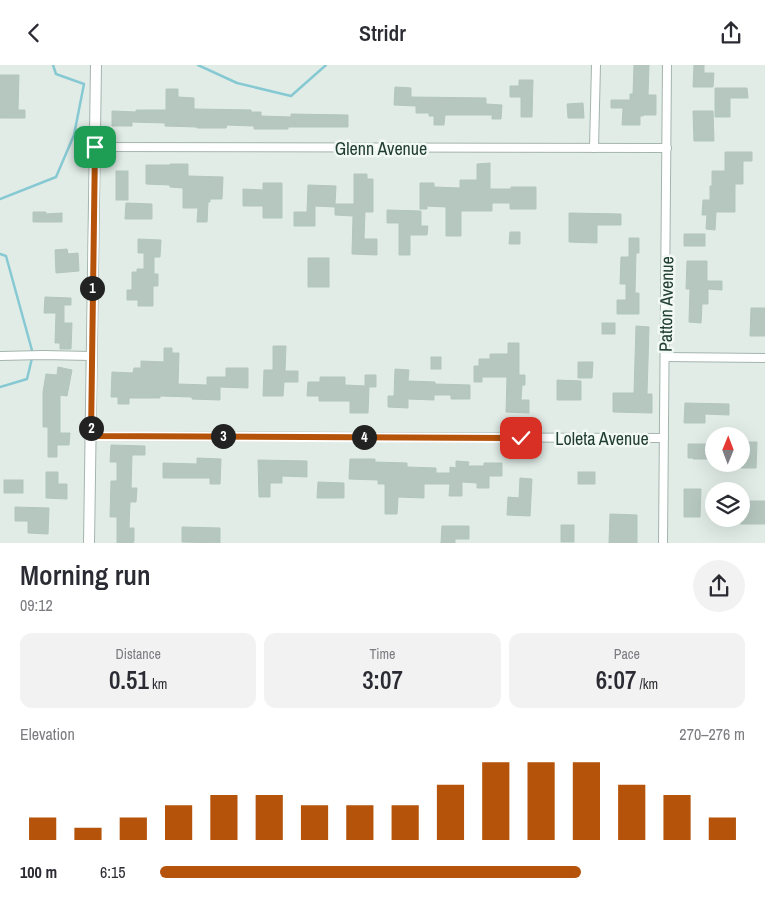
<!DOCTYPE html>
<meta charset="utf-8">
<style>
:root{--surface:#fff;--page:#f2f2f3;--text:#2b2b33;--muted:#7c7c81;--accent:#b45309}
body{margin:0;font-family:"Archivo Narrow",sans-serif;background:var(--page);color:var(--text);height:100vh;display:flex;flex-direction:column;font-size:19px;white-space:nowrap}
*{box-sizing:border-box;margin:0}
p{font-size:16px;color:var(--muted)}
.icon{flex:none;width:28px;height:28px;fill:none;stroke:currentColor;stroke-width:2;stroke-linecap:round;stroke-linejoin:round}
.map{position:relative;height:478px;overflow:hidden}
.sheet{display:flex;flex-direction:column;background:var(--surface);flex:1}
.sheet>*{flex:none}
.needle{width:32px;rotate:1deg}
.controls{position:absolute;left:705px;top:362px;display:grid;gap:10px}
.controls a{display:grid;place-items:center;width:45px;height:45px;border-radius:50%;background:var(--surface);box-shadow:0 5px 20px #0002;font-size:25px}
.pin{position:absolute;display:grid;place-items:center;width:42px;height:42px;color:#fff;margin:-21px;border-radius:10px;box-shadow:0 2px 8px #0006}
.km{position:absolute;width:25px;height:25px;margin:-12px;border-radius:50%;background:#222;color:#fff;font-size:14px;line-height:25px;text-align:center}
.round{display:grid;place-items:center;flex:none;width:52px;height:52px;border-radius:26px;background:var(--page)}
.head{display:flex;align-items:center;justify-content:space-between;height:85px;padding:0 20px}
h1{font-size:28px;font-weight:600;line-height:38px}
.figures{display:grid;grid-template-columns:repeat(3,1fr);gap:8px;height:85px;padding:5px 20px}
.figures div{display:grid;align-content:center;border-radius:12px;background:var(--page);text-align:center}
.figures b{font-size:25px;font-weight:600}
.figures small{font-size:14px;font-weight:400}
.figures p{font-size:14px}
.chart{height:140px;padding:10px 20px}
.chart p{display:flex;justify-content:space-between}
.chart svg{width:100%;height:90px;margin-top:5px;stroke:var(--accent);stroke-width:6}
ul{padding:0 20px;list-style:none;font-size:16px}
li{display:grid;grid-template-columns:80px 60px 1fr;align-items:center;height:38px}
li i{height:12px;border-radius:6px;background:var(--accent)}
header{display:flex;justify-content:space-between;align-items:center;height:65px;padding:0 20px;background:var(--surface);font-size:22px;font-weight:600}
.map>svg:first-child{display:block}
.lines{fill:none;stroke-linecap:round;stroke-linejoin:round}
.stream{stroke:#87c9d3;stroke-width:2.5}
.building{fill:#b6c7c0;stroke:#b3c6be}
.minor-casing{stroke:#a4b4ae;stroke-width:10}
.tertiary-casing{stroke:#a4b4ae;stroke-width:12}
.minor{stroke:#fff;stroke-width:8}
.tertiary{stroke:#fff;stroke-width:10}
.route-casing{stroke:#fff;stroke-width:10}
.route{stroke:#b45309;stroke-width:6}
.labels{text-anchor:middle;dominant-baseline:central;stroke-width:5;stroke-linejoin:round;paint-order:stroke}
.street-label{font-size:18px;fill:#213e35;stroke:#f2f9f5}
</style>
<header><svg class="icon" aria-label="back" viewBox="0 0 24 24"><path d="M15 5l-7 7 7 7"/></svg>Stridr<svg class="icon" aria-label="share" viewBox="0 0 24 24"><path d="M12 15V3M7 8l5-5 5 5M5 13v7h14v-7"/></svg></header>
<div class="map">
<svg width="765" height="478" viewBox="0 0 765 478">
<rect width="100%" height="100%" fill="#e1ece7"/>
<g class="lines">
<g class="stream">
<polyline points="198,0 237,18 291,31 326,0"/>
<polyline points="0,134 56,112 74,70 84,19 56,9 53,0"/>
<polyline points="0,189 6,191 33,289 27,314 0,322"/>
</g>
</g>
<g class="building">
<polygon points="634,0 649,0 648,30 656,30 656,50 643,50 643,51 640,51 640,60 622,60 623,43 611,43 611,35 630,35 630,29 633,29"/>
<polygon points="694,0 704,0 704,8 714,8 713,22 693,22"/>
<polygon points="0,10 19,10 18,45 25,45 25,53 0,53"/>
<polygon points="519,15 533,15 532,52 521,52 521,32 510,32 510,21 519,21"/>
<polygon points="395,22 411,23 411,32 486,33 486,39 502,40 501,54 492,54 492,50 445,50 444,60 434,60 434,51 429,51 429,48 416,48 416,41 394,40"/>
<polygon points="715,23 747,23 748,33 730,33 730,52 715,52"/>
<polygon points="166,24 178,24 178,32 194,33 194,44 251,45 251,47 261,47 261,51 291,52 291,49 348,50 348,62 288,62 288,64 254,64 254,61 227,60 226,63 197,63 197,62 165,61 165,58 132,57 132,61 112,61 112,46 136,47 136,45 166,45"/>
<polygon points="583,38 584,53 568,53 567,39"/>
<polygon points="693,46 713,46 714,76 694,76"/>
<polygon points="725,87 752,87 752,96 743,96 743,119 735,119 735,147 716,147 715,165 706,164 707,150 702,150 703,135 710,135 710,121 712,121 712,106 725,106"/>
<polygon points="490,98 490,124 511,124 511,122 536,122 536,144 510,144 510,138 492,138 492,146 461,146 461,171 446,171 446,142 427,141 427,144 420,144 420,118 434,118 434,122 460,123 460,115 477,115 477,99"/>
<polygon points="170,99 188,99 188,111 223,112 222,134 210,134 210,137 208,137 207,157 197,157 198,143 183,143 183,123 170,122 170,120 146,119 146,100 170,100"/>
<rect x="116" y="106" width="12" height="29"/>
<polygon points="354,109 367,109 367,114 373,114 373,147 365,147 364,174 377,174 377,190 352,189 353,151 335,150 335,142 315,141 315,161 294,161 294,147 307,147 308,120 336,121 335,139 354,139"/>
<polygon points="263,118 282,118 282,153 263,153 263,141 243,141 243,124 263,125"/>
<polygon points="126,138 152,139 152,154 125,154"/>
<polygon points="387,145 421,146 421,161 428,161 427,170 410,170 410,190 399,190 399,158 387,158"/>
<polygon points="33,147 46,147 46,149 62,148 62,157 33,157"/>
<polygon points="569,148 621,149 621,160 597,160 597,178 569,177"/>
<polygon points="510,167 520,167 520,179 509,179"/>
<rect x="684" y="169" width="21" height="12"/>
<polygon points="629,173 639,173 639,188 636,188 635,228 639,228 639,249 617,249 617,235 626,235 626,219 620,219 621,192 629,192"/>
<polygon points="138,174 161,175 160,192 154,192 154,209 158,209 158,221 153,221 153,241 138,241 138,235 127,235 127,225 132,225 132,207 137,207 137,204 144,204 144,188 138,188"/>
<polygon points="67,184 68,189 78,188 79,206 56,208 55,185"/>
<rect x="308" y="193" width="21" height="29"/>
<polygon points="687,196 707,196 707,216 722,216 722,225 708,224 708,239 702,239 701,258 689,257 690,224 686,224"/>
<polygon points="45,232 71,233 71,240 64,240 64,258 72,258 71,284 60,284 60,278 55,278 56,248 44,248"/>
<polygon points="751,243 765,243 765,271 750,271"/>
<rect x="602" y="258" width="13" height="11"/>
<polygon points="636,261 649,262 647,329 652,329 652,348 613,347 613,328 634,328"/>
<polygon points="508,278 519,278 519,310 525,310 525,320 522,320 521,335 529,335 529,348 506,347 507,312 482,312 482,317 474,317 474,301 479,301 479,294 490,294 490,289 508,289"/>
<polygon points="273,281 286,281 285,306 298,306 298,317 284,317 283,331 263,331 264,305 273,305"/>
<polygon points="164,283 172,283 172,288 179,288 178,319 207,320 207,312 226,312 226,303 248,303 248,323 220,322 220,335 192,334 192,332 160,331 160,333 129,333 129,339 118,339 118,332 111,332 112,307 133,308 134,303 141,303 141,296 164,297"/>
<rect x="431" y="292" width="10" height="12"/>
<polygon points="578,297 593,297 592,313 578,313"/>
<polygon points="58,302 72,305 67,331 60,330 60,368 70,368 69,380 57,380 57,392 48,392 48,362 43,362 43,327 46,309 57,310"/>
<polygon points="395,304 409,305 408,316 435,317 435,319 470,320 470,334 451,334 451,330 434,330 434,335 408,334 408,343 388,342 388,331 394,331"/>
<polygon points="365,310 376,310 376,322 369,322 368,348 350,348 350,336 319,336 319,331 307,331 308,317 320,317 320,312 345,312 345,320 365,321"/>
<polygon points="557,315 581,316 581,335 557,335"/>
<polygon points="685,338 729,339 729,350 705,349 705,358 684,358"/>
<polygon points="741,377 757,377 756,403 741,403"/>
<polygon points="688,379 714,379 714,394 693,394 693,393 688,393"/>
<polygon points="111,380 145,381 145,390 132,390 131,423 137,423 136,437 130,437 129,463 134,463 134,476 133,478 117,478 117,452 110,452 111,416 117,416 117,397 110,397"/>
<polygon points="197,393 221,394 220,419 210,419 210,413 163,413 163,398 197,399"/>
<polygon points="350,394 375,394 375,397 407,398 407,402 436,403 436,408 450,408 450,402 456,403 456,396 469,397 468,401 484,401 484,398 502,398 502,411 489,411 489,423 477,423 477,418 462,417 462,431 449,431 450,419 424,419 424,433 398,432 397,449 385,449 385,419 378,419 378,415 349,414"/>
<polygon points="258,395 307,396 307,412 282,411 282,418 270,418 270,432 259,432"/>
<polygon points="46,407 58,407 58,419 67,419 67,434 46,433"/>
<rect x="578" y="407" width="17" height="12"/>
<polygon points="520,413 532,414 530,451 507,450 508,432 519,433"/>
<rect x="4" y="415" width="19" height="13"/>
<polygon points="318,417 344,418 344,433 317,433"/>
<polygon points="684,424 701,424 700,452 684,452"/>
<rect x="741" y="436" width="24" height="23"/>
<polygon points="15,442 49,443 48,469 28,468 28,456 15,456"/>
<polygon points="610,449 637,450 637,478 609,478"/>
<rect x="561" y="460" width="13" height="17"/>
<polygon points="442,461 469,461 469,474 455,474 455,478 441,478"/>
<polygon points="182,462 220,463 220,478 182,477"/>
</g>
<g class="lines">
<g class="minor-casing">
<g id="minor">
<polyline points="95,82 667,83"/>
<polyline points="594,83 596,0"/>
<polyline points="0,291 43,290 91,291"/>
<polyline points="665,292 765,293"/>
<polyline points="91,371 664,373"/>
<polyline points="663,478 667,0"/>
</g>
</g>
<g class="tertiary-casing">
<polyline id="tertiary" points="89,478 96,0"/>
</g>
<use href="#minor" class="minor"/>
<use href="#tertiary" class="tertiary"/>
</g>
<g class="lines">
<g class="route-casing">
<polyline id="route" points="95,82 91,371 521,373"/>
</g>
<use href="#route" class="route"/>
</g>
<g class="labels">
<g class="street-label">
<text x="381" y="83">Glenn Avenue</text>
<text transform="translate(666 239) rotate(-89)">Patton Avenue</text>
<text x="602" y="373">Loleta Avenue</text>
</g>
</g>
</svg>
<div class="controls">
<a><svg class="needle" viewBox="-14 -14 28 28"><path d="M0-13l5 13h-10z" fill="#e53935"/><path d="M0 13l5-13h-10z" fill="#7c7c81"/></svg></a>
<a><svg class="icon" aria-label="layers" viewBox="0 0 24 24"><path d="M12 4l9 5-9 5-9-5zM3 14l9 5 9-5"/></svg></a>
</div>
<div class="pin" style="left:95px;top:82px;background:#1e9e55"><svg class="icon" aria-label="arrive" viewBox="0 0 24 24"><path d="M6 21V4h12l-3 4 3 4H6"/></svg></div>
<div class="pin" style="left:521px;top:373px;background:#d93025"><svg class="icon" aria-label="check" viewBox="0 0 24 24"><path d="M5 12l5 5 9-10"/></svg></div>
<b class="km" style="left:92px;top:223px">1</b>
<b class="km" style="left:91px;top:363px">2</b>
<b class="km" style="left:223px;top:371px">3</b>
<b class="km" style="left:364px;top:372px">4</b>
</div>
<section class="sheet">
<div class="head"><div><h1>Morning run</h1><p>09:12</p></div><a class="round"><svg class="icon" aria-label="share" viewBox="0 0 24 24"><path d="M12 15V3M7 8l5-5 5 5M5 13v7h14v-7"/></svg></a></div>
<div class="figures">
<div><p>Distance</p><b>0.51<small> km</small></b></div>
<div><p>Time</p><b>3:07</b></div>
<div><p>Pace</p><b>6:07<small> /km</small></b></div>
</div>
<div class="chart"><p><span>Elevation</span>270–276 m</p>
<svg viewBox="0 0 160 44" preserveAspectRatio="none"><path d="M5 44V33M15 44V38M25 44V33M35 44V27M45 44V22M55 44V22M65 44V27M75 44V27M85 44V27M95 44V17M105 44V6M115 44V6M125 44V6M135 44V17M145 44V22M155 44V33"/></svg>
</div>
<ul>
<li><b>100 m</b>6:15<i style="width:72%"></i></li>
</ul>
</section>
